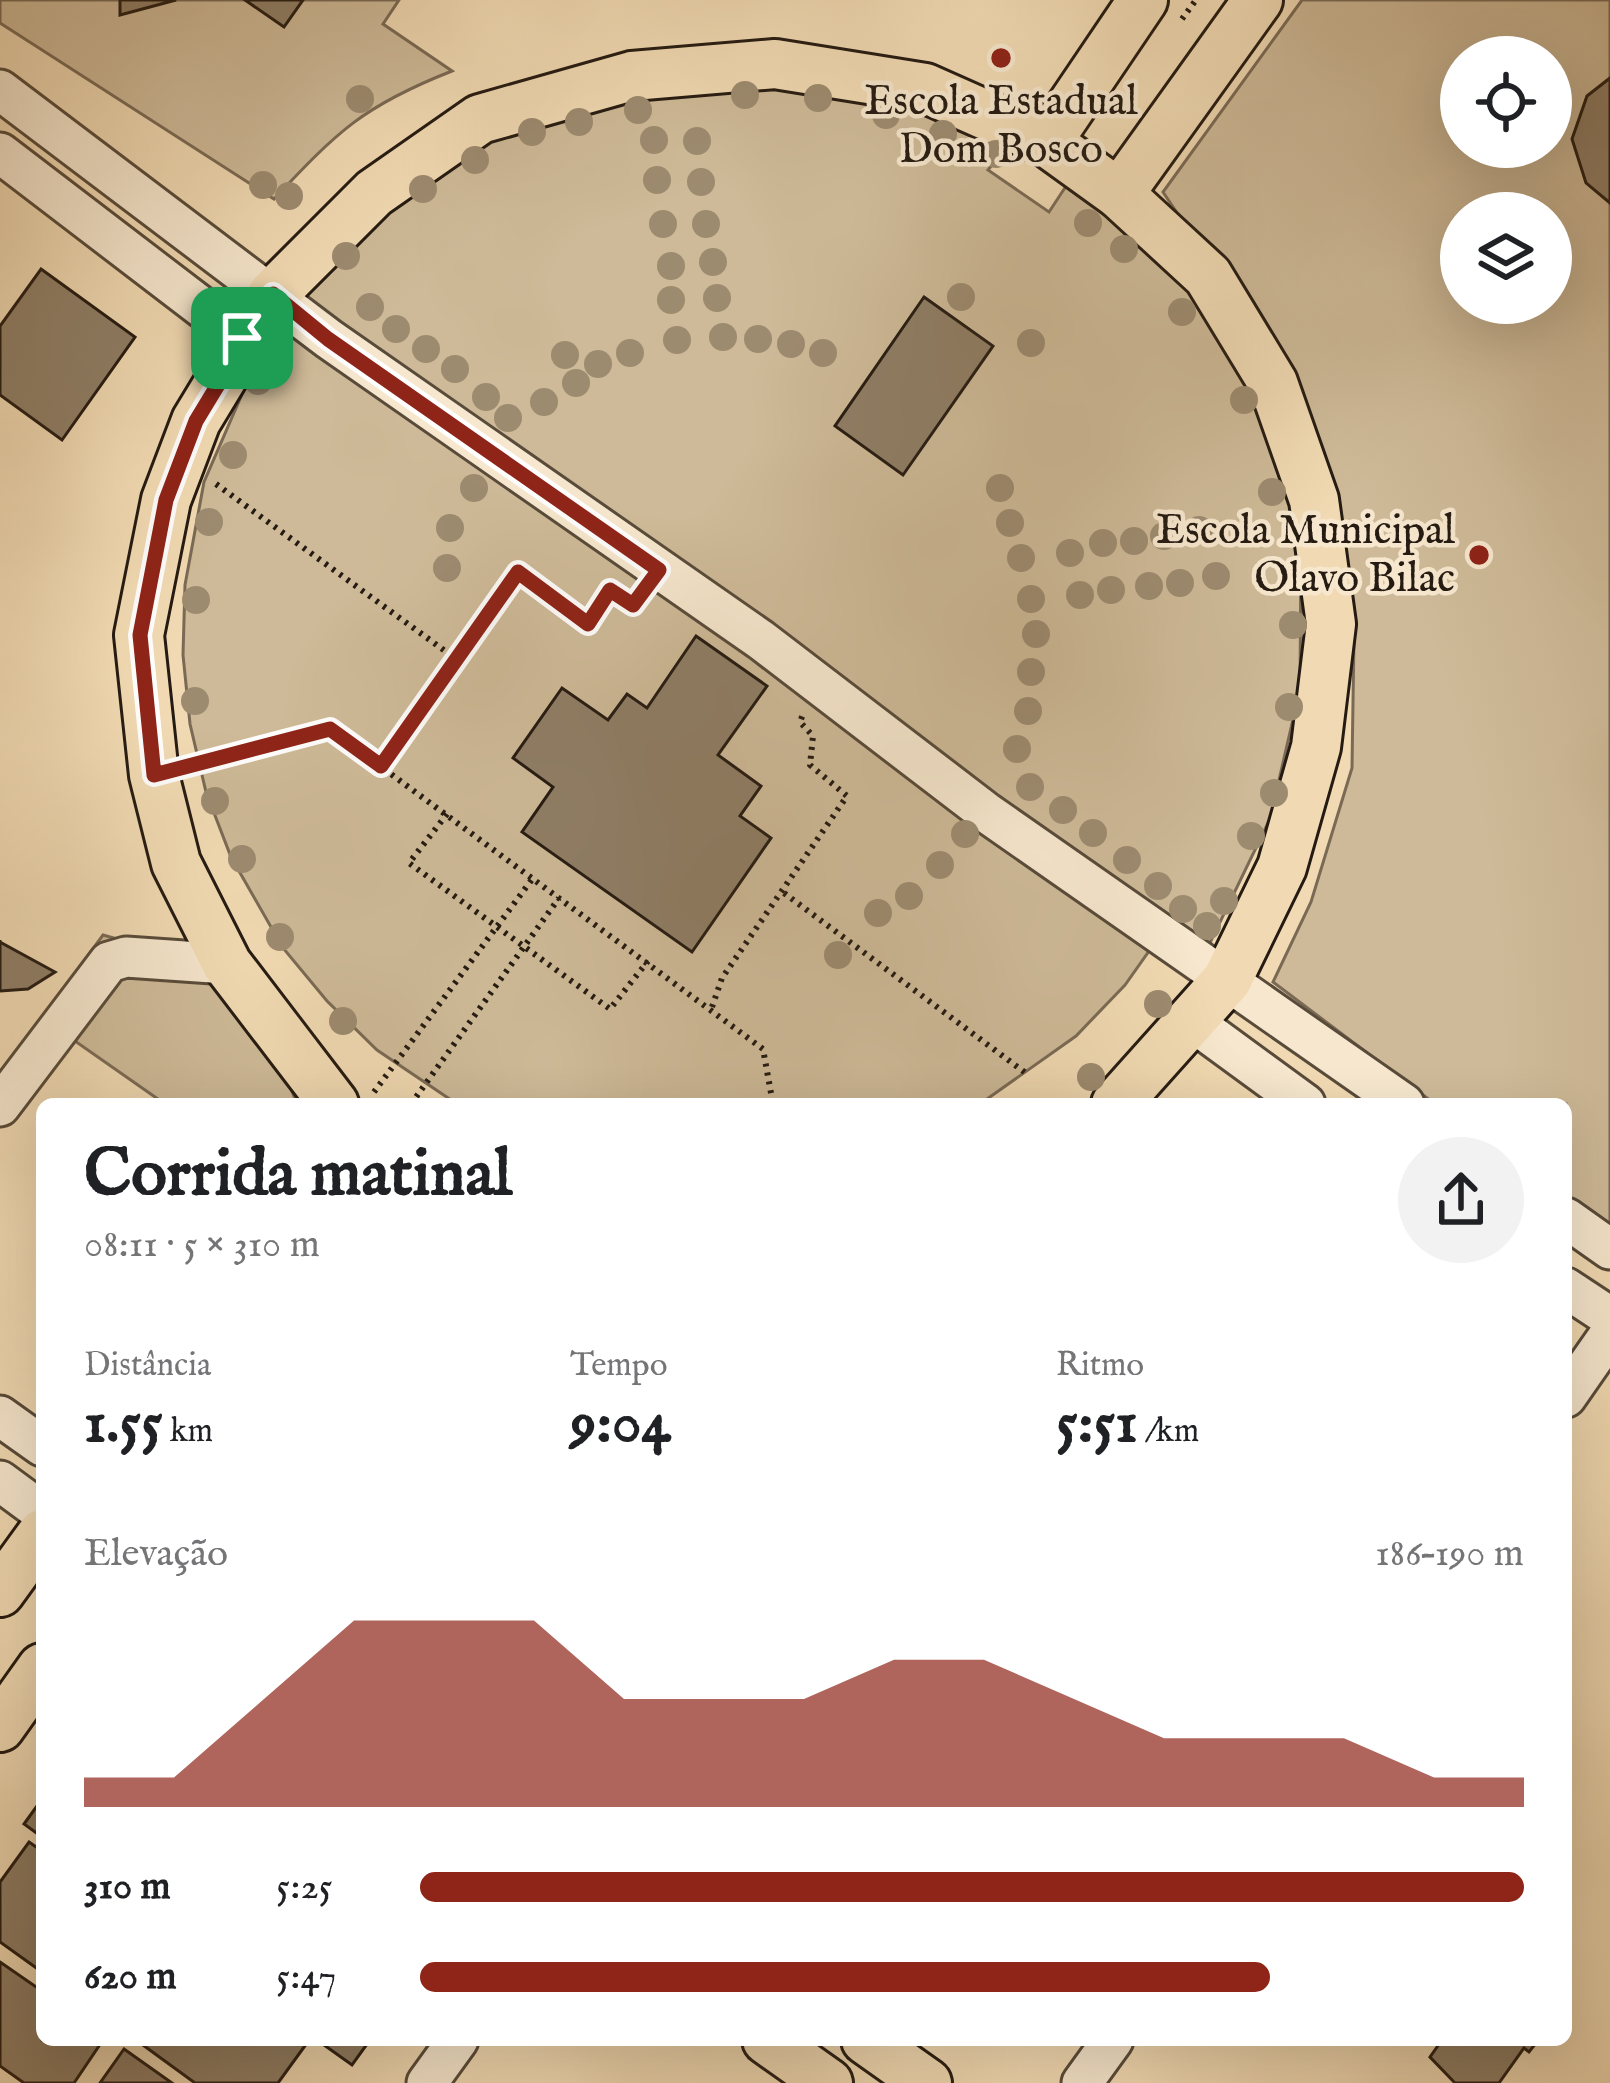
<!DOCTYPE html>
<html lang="pt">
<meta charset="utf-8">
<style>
:root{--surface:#fff;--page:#f2f2f2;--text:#202124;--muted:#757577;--accent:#8f2418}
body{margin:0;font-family:"IM FELL English",serif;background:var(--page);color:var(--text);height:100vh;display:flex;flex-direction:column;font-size:45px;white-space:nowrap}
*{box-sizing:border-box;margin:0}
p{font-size:39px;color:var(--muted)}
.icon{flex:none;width:66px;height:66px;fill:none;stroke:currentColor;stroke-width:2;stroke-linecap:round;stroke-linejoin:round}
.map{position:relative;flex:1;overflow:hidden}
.panel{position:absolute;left:36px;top:1098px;width:1536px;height:948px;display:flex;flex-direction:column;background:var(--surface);border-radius:18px;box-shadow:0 12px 48px #0002}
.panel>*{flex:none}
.tools{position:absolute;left:1440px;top:36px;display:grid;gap:24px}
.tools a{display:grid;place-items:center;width:132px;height:132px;border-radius:50%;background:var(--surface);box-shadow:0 12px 48px #0002;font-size:60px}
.pin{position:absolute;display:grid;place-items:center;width:102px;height:102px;color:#fff;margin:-51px;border-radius:24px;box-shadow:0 6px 18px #0006}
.round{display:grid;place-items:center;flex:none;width:126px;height:126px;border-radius:63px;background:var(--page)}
.summary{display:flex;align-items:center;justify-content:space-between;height:204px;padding:0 48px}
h1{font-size:66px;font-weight:700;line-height:90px}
.stats{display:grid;grid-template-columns:repeat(3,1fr);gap:18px;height:204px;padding:12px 48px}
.stats div{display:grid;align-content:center}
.stats b{font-size:60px;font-weight:700}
.stats small{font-size:33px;font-weight:400}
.stats p{font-size:33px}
.chart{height:336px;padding:24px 48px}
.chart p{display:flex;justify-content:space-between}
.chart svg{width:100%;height:216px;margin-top:12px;fill:var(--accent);opacity:.7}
ul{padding:0 48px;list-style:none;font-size:39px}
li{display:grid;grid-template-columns:192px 144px 1fr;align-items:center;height:90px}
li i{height:30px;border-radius:15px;background:var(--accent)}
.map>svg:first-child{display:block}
.green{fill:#ceba98;stroke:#7a6a55;stroke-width:3;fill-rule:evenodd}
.building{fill:#8f7e66;stroke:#251b12;stroke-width:3}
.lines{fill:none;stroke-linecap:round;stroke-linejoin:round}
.minor-casing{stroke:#584b3a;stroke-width:45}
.major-casing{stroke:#251b12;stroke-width:54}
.path{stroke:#251b12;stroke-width:6;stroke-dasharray:3 6;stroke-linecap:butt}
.minor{stroke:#f6e7ce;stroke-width:39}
.major{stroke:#f1dab3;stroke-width:48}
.tree{fill:#9d8b70}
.route-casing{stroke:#fff;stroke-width:24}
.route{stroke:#8f2418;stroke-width:15}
.poi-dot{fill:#8f2418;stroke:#f6e7ce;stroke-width:4.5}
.labels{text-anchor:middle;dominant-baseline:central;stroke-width:9;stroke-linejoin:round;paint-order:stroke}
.poi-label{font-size:42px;fill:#251b12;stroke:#f6e7ce}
</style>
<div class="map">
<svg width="1610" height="2083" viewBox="0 0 1610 2083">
<rect width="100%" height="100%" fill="#f1dab3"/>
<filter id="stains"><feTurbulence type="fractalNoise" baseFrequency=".00167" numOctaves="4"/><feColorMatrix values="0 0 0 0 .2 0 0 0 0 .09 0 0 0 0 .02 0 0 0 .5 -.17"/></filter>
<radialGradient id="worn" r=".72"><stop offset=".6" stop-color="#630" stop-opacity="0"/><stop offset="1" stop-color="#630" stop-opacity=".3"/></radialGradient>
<g class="green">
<path d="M0,0H399L383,24L452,71C363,106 338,131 274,199L0,23Z"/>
<path d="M1302,0H1610V1237L1566,1204V1104H1435L1273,982L1311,902L1352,768L1354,637L1332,493L1215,269L1163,192ZM1461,57H1551V147H1461ZM1461,213H1551V303H1461Z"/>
<polygon points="771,80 871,93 1008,144 988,170 1049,212 1072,177 1212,314 1275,432 1301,530 1300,689 1270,819 1207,949 1171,920 1125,985 1076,1036 980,1104 457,1104 377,1050 327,1001 283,948 231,857 206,792 190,724 183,655 185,585 204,482 259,355 365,215 490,130 678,86"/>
<polygon points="103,935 191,960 283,1068 297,1104 165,1104 42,1018"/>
</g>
<g class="building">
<polygon points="120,0 176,0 120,15"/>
<polygon points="245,0 303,0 284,27"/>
<polygon points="1610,78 1610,203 1586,183 1572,139 1587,96"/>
<polygon points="41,269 135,337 62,440 0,395 0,326"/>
<polygon points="924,297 993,346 903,475 835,426"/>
<polygon points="696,636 767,686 718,755 761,786 740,816 771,838 692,952 522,832 553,787 513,758 562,688 608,720 627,694 647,708"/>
<polygon points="0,940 0,942 55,972 28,989 0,991"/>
<polygon points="42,1799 42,1837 24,1824"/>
<polygon points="29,1842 42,1851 42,1972 0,1942 0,1882"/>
<polygon points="0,1962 42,1991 42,2040 103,2040 74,2083 24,2083 0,2066"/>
<polygon points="136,2040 303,2040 307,2043 278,2083 195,2083"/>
<polygon points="317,2040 370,2040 352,2065"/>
<polygon points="1442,2040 1532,2040 1536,2043 1529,2052 1524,2048 1499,2083 1455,2083 1430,2057"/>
<polygon points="124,2049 172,2083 100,2083"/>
</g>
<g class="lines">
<g class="minor-casing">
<g id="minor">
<polyline points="0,90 329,339 761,640 987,813 1404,1104"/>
<polyline points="0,153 242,338"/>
<polyline points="1193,1022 1305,1104"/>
<polyline points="0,1106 109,962 126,957 227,964"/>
<polyline points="1566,1218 1610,1249"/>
<polyline points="1566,1288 1610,1317"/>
<polyline points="1566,1397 1610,1334"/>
<polyline points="0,1416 42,1446"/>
<polyline points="0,1481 42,1512"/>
<polyline points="427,2083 458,2040"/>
<polyline points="1082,2083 1113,2040"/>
</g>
</g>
<g class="major-casing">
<g id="major">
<polyline points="1047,142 1143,0"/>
<polyline points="1119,194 1258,0"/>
<polyline points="334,1104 227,964 176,863 154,775 139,635 166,500 196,421 273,294 374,193 480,119 632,76 775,64 925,88 1047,142 1119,194 1208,276 1273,383 1314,500 1331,624 1316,747 1282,867 1227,980 1116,1104"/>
<polyline points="0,1592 42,1534"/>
<polyline points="0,1727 42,1668"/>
<polyline points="767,2040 828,2083"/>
<polyline points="866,2040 927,2083"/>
</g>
</g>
<g class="path">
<polyline points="1182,19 1196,0"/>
<polyline points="216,484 456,659"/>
<polyline points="195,765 330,729 763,1049 773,1104"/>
<polyline points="381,766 518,572 588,624 610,590 633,605 639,597"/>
<polyline points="447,814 409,863 610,1009 648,961"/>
<polyline points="784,893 1027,1074"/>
<polyline points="712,1007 722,978 847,796 810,765 813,736 800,722 803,714"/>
<polyline points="374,1092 533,878"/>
<polyline points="411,1104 559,898"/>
</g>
<use href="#minor" class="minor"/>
<use href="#major" class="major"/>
</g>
<g class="tree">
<circle cx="745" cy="95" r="14"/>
<circle cx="818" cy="98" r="14"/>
<circle cx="360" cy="99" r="14"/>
<circle cx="638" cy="110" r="14"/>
<circle cx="886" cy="115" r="14"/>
<circle cx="579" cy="122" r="14"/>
<circle cx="532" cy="132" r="14"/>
<circle cx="943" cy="134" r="14"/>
<circle cx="654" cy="140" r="14"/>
<circle cx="697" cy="141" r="14"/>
<circle cx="996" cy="154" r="14"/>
<circle cx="475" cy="160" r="14"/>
<circle cx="657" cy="180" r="14"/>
<circle cx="701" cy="182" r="14"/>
<circle cx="263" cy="185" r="14"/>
<circle cx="423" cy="189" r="14"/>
<circle cx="289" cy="196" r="14"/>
<circle cx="1088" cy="223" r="14"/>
<circle cx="663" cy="224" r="14"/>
<circle cx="706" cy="224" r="14"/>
<circle cx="1124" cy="249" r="14"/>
<circle cx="346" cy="256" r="14"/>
<circle cx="713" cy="262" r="14"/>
<circle cx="671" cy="266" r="14"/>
<circle cx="961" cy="297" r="14"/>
<circle cx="717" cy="298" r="14"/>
<circle cx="671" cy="300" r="14"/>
<circle cx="370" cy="307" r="14"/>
<circle cx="1182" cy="312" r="14"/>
<circle cx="396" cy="329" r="14"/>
<circle cx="723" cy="337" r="14"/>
<circle cx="758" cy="339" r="14"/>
<circle cx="677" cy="340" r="14"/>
<circle cx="1031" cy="343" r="14"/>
<circle cx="791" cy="344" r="14"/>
<circle cx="426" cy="349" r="14"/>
<circle cx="630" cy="353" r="14"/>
<circle cx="823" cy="353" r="14"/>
<circle cx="565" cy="355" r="14"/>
<circle cx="598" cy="364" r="14"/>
<circle cx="455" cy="369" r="14"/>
<circle cx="258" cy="381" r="14"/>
<circle cx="576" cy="383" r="14"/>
<circle cx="486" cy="397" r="14"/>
<circle cx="1244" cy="400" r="14"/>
<circle cx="544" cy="402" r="14"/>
<circle cx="508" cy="418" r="14"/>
<circle cx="233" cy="455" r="14"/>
<circle cx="474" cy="488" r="14"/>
<circle cx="1000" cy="488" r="14"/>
<circle cx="1272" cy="492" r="14"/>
<circle cx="209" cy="522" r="14"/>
<circle cx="1010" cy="523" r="14"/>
<circle cx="450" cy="528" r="14"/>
<circle cx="1199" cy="530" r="14"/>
<circle cx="1164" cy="536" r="14"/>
<circle cx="1134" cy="541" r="14"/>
<circle cx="1103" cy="543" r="14"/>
<circle cx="1070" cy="553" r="14"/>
<circle cx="1021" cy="558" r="14"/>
<circle cx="447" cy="568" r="14"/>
<circle cx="1216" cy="576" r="14"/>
<circle cx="1180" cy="583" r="14"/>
<circle cx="1149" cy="586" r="14"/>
<circle cx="1111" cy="590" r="14"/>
<circle cx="1080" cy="595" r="14"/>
<circle cx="1031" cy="599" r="14"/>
<circle cx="196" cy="600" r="14"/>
<circle cx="1293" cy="625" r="14"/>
<circle cx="1036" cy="634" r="14"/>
<circle cx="1031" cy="672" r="14"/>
<circle cx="195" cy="701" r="14"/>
<circle cx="1289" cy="707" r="14"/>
<circle cx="1028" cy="711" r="14"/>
<circle cx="1017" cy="749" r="14"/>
<circle cx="1030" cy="787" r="14"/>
<circle cx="1274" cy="793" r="14"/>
<circle cx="215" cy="801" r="14"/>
<circle cx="1063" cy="810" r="14"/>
<circle cx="1093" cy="833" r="14"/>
<circle cx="965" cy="834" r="14"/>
<circle cx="1251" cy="836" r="14"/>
<circle cx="242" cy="859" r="14"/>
<circle cx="1127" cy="860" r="14"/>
<circle cx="940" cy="865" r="14"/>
<circle cx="1158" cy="886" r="14"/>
<circle cx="909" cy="896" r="14"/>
<circle cx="1224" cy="901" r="14"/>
<circle cx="1183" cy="909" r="14"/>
<circle cx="878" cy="913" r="14"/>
<circle cx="1207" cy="926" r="14"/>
<circle cx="280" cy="937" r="14"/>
<circle cx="838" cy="955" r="14"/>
<circle cx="1158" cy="1004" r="14"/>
<circle cx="343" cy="1021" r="14"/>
<circle cx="1091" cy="1077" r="14"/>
</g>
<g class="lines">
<g class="route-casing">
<polygon id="route" points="273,294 328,339 659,570 633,605 610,590 588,624 518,572 381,766 330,729 154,775 140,635 166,500 196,421"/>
</g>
<use href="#route" class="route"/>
</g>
<g class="poi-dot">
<circle cx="1001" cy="58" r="12"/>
<circle cx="1479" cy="555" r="12"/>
</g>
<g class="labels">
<g class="poi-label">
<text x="1001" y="102">Escola Estadual<tspan x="1001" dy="48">Dom Bosco</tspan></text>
<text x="1455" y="531" text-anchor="end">Escola Municipal<tspan x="1455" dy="48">Olavo Bilac</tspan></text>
</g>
</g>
<rect width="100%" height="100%" filter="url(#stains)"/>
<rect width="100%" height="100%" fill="url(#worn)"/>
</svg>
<div class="tools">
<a><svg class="icon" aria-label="locate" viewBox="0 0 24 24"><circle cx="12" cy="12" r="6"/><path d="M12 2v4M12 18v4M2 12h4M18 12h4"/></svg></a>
<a><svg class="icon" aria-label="layers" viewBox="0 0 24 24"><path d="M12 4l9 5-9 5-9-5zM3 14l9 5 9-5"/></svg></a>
</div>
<div class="pin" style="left:242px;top:338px;background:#1e9e55"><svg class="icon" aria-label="arrive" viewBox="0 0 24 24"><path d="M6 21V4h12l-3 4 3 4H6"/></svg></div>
<section class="panel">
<div class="summary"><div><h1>Corrida matinal</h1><p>08:11 · 5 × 310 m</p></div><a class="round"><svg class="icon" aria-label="share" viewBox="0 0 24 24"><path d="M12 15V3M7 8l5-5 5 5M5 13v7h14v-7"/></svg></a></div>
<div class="stats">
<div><p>Distância</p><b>1.55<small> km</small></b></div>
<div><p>Tempo</p><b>9:04</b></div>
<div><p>Ritmo</p><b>5:51<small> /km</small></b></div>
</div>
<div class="chart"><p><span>Elevação</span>186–190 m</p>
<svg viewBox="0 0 160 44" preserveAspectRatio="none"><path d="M0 44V38L10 38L20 22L30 6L40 6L50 6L60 22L70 22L80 22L90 14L100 14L110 22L120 30L130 30L140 30L150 38L160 38V44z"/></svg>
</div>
<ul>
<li><b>310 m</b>5:25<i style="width:100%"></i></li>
<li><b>620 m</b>5:47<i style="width:77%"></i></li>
</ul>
</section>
</div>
